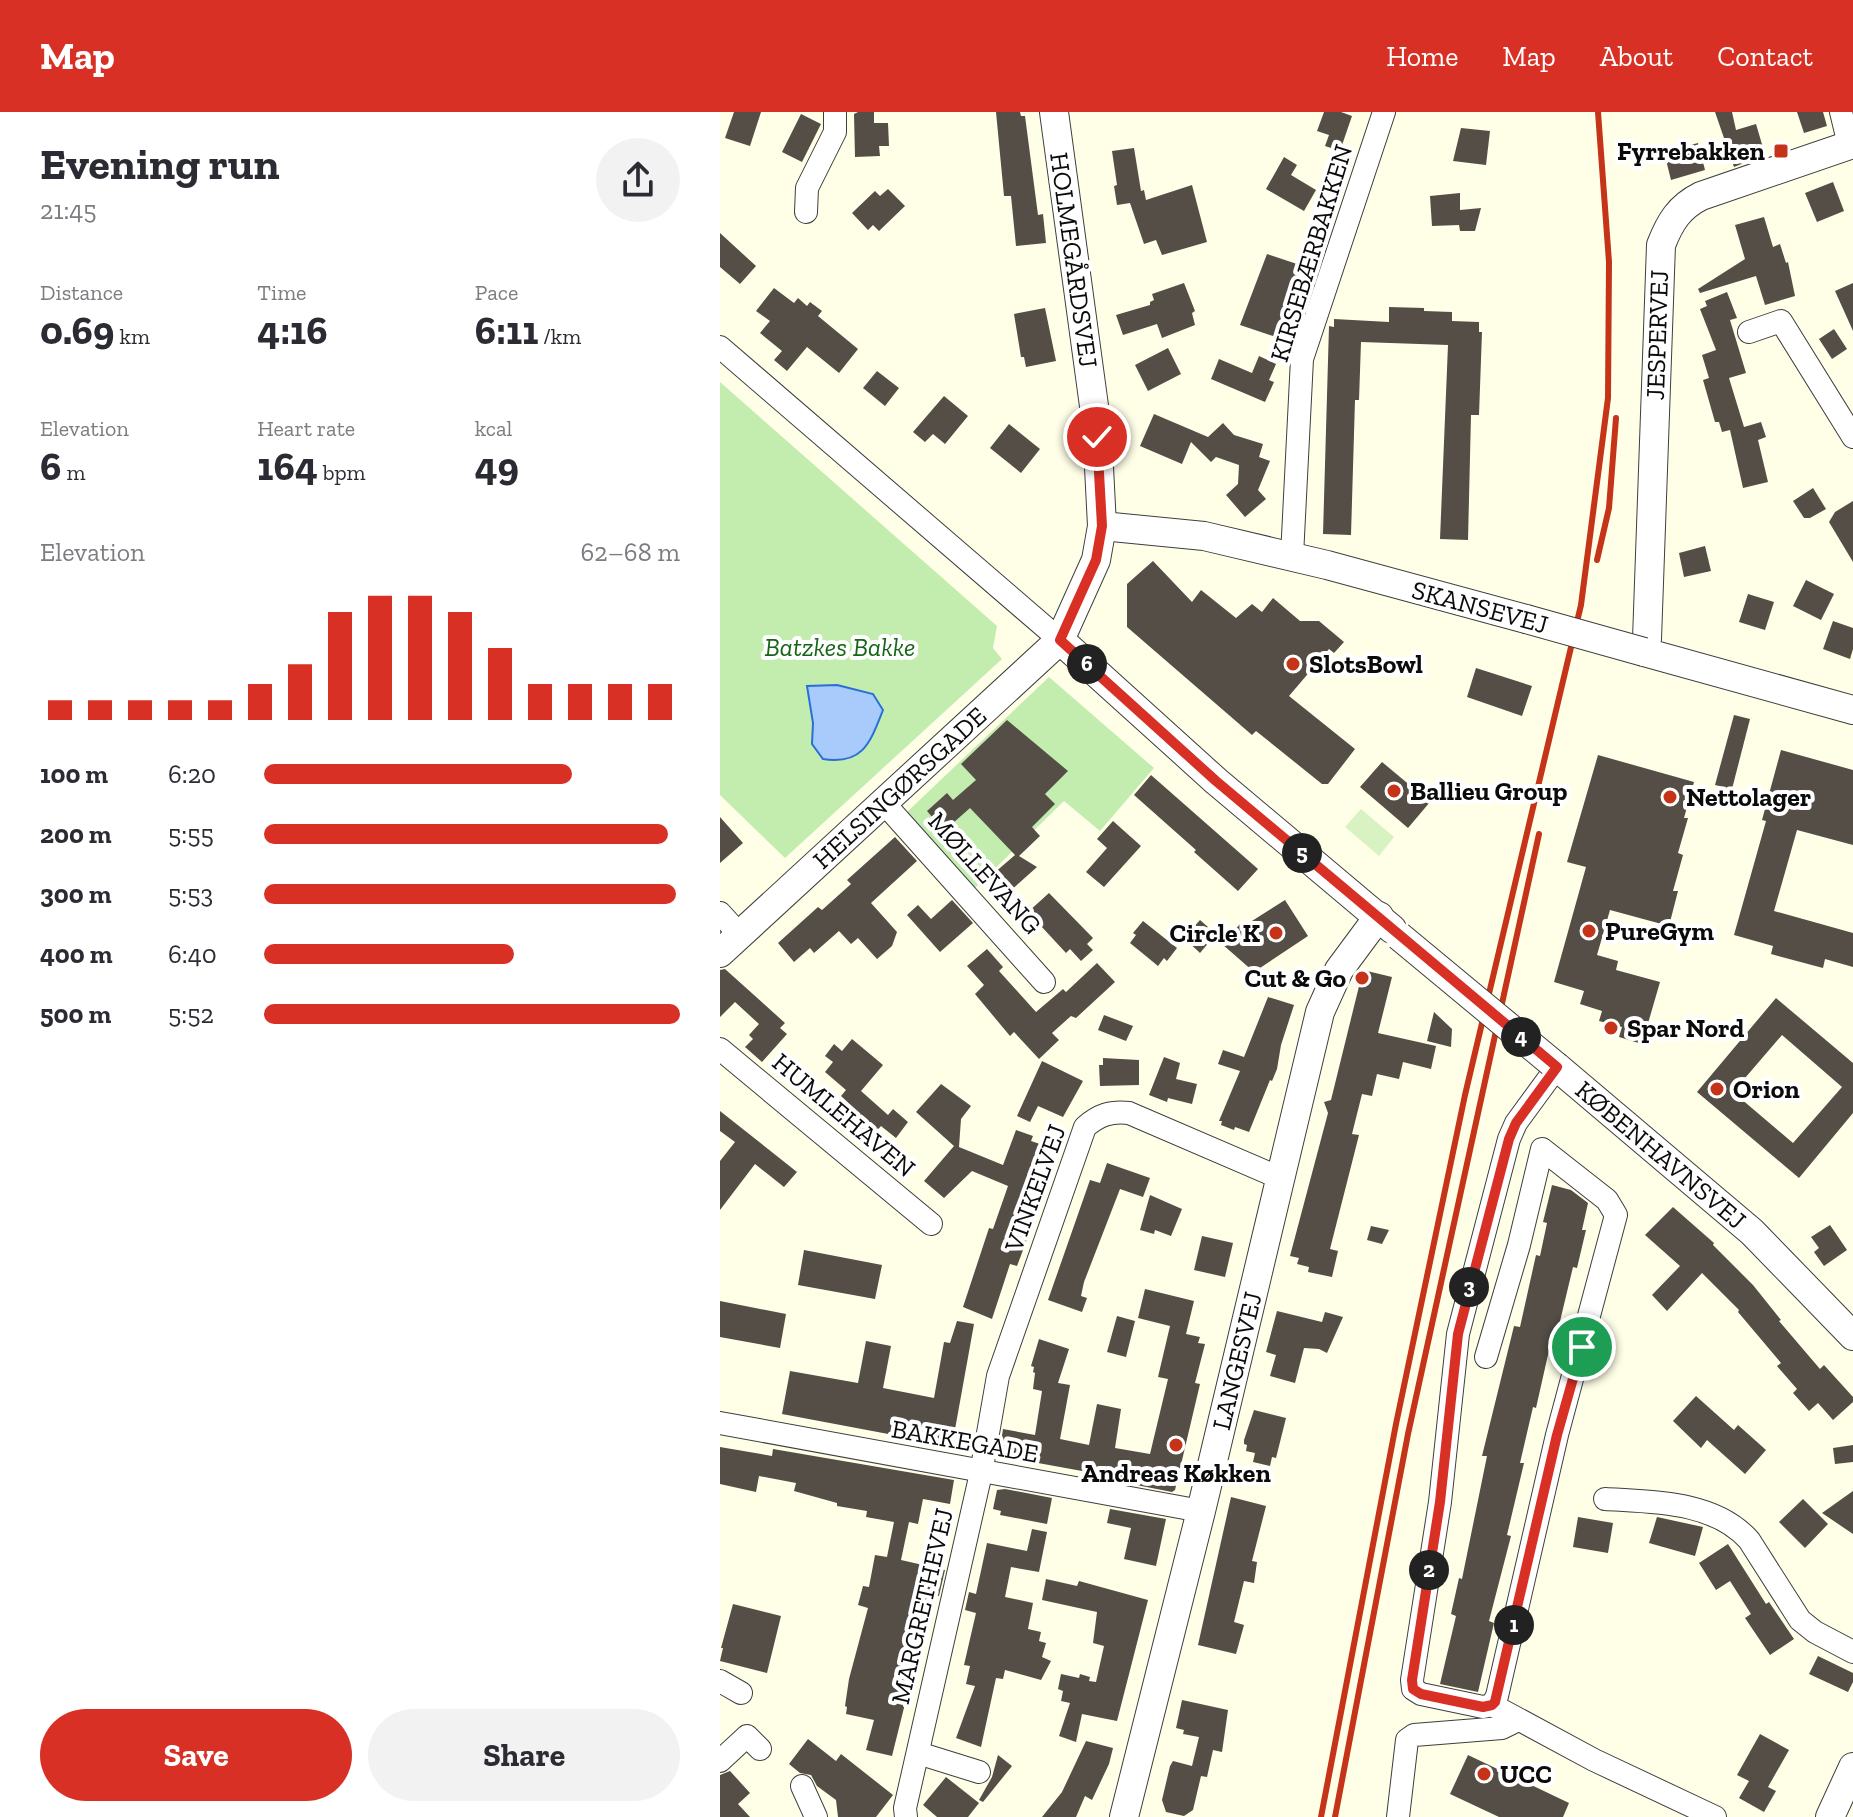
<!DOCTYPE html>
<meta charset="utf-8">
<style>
:root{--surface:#fff;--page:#f2f2f3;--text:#2b2b33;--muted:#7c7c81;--accent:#d93025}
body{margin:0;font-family:"Zilla Slab",serif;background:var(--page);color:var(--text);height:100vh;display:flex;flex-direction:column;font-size:30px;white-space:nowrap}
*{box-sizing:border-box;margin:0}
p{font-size:26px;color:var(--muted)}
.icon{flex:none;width:44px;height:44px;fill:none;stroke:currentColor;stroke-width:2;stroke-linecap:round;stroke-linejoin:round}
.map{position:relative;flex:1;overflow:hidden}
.panel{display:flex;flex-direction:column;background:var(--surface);width:720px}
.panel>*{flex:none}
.pin{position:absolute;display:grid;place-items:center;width:68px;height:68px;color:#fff;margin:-34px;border:4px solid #fff;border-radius:50%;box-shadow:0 2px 8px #0007}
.km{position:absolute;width:40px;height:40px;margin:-20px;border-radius:50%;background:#222;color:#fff;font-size:22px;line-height:40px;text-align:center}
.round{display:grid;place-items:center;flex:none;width:84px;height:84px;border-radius:42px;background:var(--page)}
.head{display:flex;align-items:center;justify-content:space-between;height:136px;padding:0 40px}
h1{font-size:44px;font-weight:700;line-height:60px}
.metrics{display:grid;grid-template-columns:repeat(3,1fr);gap:12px;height:136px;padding:8px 40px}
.metrics div{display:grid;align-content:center}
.metrics b{font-size:40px;font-weight:700}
.metrics small{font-size:22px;font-weight:400}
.metrics p{font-size:22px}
.chart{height:224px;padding:16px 40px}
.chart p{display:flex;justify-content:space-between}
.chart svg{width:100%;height:144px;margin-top:8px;stroke:var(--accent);stroke-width:6}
.cta{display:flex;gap:16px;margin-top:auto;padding:16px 40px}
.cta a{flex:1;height:92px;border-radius:48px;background:var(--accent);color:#fff;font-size:32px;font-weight:700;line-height:92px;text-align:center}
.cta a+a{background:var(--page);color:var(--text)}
ul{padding:0 40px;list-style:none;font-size:26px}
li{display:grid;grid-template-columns:128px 96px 1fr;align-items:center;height:60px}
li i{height:20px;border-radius:10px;background:var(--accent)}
header{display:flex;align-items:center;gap:48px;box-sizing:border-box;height:112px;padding:0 40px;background:var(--accent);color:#fff}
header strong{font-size:38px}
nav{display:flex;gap:44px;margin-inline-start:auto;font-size:28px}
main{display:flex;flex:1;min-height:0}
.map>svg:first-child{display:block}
.green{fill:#c3ecaf}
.pitch{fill:#d8f2c2}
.water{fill:#a8cbfb;stroke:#296fd8;stroke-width:2}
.building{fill:#544e46;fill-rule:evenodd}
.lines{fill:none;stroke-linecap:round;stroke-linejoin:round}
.minor-casing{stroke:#3e3e3e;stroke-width:24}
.tertiary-casing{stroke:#3e3e3e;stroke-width:30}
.minor{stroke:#fff;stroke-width:22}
.tertiary{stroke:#fff;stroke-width:28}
.rail{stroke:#c53319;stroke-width:6}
.tertiary-bridge-casing{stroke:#3e3e3e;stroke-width:30;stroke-linecap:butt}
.tertiary-bridge{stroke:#fff;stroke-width:28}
.route-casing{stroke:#fff;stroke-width:16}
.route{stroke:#d93025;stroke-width:10}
.poi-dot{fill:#c53319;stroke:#fff;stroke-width:3}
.labels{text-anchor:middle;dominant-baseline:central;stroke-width:8;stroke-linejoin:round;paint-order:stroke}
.poi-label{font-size:26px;font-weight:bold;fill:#0b0b0b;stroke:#fff;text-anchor:start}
.street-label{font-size:26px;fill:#0b0b0b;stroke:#fff}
.park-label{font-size:26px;font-style:italic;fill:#176617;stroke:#fff}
</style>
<header>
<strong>Map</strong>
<nav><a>Home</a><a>Map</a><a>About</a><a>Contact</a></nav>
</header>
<main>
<section class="panel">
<div class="head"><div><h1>Evening run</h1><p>21:45</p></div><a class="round"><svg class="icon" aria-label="share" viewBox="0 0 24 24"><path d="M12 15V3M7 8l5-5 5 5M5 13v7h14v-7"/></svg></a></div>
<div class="metrics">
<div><p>Distance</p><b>0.69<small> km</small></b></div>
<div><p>Time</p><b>4:16</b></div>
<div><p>Pace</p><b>6:11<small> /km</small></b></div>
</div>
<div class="metrics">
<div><p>Elevation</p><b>6<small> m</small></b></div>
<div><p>Heart rate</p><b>164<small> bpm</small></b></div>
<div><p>kcal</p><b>49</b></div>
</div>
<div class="chart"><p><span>Elevation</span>62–68 m</p>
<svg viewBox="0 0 160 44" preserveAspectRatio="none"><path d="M5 44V38M15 44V38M25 44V38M35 44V38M45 44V38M55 44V33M65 44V27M75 44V11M85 44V6M95 44V6M105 44V11M115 44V22M125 44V33M135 44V33M145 44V33M155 44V33"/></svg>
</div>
<ul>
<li><b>100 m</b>6:20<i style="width:74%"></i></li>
<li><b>200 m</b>5:55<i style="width:97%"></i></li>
<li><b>300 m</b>5:53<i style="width:99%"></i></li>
<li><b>400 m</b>6:40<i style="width:60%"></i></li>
<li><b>500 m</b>5:52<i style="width:100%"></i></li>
</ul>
<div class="cta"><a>Save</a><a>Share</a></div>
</section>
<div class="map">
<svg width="1133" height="1705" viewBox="0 0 1133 1705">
<rect width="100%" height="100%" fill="#ffffe8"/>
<g class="green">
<polygon points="0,270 277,514 273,536 282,547 65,746 0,683"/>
<polygon points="329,565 434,656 380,719 344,689 254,777 187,700"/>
</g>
<polygon class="pitch" points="641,697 674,725 659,744 625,715"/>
<path class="water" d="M117,573L153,582L163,598C150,631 143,653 103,647L92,632L93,611L87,574Z"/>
<g class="building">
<polygon points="14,0 41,0 30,34 5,26"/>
<polygon points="138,0 154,0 154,11 168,11 169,34 159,34 160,44 135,45 134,2"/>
<polygon points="276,0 300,0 301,4 305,4 318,103 323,102 326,131 296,134 291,84 284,84"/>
<polygon points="604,0 621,0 632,4 620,39 605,34 609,23 597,19"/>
<polygon points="995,0 1012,0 1016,18 1036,12 1044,39 1023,46 1024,51 1014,55"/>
<polygon points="1077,0 1103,0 1107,14 1084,21"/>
<polygon points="81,2 101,12 82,50 62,40"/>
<polygon points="741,16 770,19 766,53 733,49"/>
<polygon points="978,31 985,58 951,68 944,40"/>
<polygon points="414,36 421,79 424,78 426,88 472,73 487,130 442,143 436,128 424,132 410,91 397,93 394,74 397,73 392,39"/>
<polygon points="564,45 577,53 571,63 596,78 584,99 546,77"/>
<polygon points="1113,70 1124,99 1097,110 1085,81"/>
<polygon points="168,77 185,94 159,119 153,113 148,118 132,101 155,79 160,84"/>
<polygon points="740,81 740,98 761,96 755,119 740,119 739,113 712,114 710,84"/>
<polygon points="1044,105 1053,135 1060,132 1066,151 1068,150 1075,184 1045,193 1036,164 980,181 978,177 1025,147 1015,113"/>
<polygon points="0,121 36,154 20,172 0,155"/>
<polygon points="547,142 583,154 559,226 520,213"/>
<polygon points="464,171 475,199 472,201 475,213 442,226 437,212 403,223 396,203 430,193 430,190 434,188 432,182"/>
<polygon points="1133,171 1133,219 1115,179"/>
<polygon points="54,176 74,191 78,186 87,194 90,190 102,199 98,204 138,237 119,261 87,235 67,259 54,248 62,239 40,221 50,209 36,199"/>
<polygon points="1007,180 1017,206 1010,208 1026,261 1009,266 1024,315 1041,310 1046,325 1038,328 1048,370 1023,376 1010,318 1002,320 999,310 995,310 983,268 989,266 982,243 996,238 980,197 987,194 985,189"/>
<polygon points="669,195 704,196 704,199 732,200 732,209 759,210 759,220 762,220 759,303 751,303 748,428 720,427 728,233 641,230 639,288 635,288 631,423 603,422 609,214 614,215 614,207 669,210"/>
<polygon points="325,196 336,249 306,255 304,245 301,245 294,202"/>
<polygon points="1114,217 1127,237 1112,247 1099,227"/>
<polygon points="448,236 461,262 428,279 415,253"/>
<polygon points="539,244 556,252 549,268 554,270 545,290 491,267 499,247 532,261"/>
<polygon points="157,259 179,276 165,294 143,276"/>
<polygon points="224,284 248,304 225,332 213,322 205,330 193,320"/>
<polygon points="434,302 488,325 503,311 514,323 543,332 539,345 550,349 538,378 546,387 525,405 506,383 518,372 519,353 496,345 491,350 471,330 462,352 420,334"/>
<polygon points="289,312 320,337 301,361 270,336"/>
<polygon points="1093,376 1106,397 1090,406 1084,406 1073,389"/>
<polygon points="1133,389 1133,450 1109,410 1115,400"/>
<polygon points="985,434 991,459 964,465 959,441"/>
<polygon points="433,449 472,490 481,478 516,506 532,492 542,500 553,486 580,509 599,509 624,530 614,541 609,537 569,584 635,637 608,672 602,672 536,619 532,623 407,515 407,472"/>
<polygon points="1086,468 1114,482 1101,508 1073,494"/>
<polygon points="1028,482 1054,490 1045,518 1019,510"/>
<polygon points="1113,509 1133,516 1133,537 1130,547 1103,537"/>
<polygon points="756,556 812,574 802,604 747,585"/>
<polygon points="1014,603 1030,607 1012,677 995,673"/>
<polygon points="287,608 348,659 325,682 335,692 312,715 320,724 299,744 317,755 289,780 273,762 295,743 250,696 224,719 207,699 227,681 233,688 256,668 241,652"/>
<polygon points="1061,638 1133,658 1133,733 1077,718 1054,799 1133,821 1133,855 1105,847 1103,856 1051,842 1053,834 1014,823 1046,709 1042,708"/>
<polygon points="878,643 974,670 964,706 968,706 958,741 963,743 953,779 958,779 949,814 890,798 877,843 898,849 896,858 940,870 922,932 899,925 902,915 879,909 882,899 860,892 864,879 834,870 866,755 847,750"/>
<polygon points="662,650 710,690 688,716 640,675"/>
<polygon points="431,663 538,757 518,779 474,740 476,738 414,683"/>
<polygon points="0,705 23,731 0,751"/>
<polygon points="393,709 421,734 384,775 366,760 387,736 377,727"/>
<polygon points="175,725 197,749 151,791 177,820 172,834 157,847 138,826 131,832 119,819 94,841 90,836 74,850 58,831 98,795 102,798 131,772 127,768"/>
<polygon points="329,781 373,826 367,832 373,838 361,849 350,837 346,841 308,800"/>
<polygon points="232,788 253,811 220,840 187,803 198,793 211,807"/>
<polygon points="565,788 588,824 534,860 502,832 521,811 524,814"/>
<polygon points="480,808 496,822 480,841 464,826"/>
<polygon points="423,809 457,836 447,849 444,846 438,854 410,831 416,823 413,821"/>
<polygon points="267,837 283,855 279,859 316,900 343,877 346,880 377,851 395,870 356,906 351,904 332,921 339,928 319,947 294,920 290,924 255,882 264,873 247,854"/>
<polygon points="5,857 65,911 60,916 67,922 42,950 25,935 33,927 29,923 39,912 15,890 0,905 0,858"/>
<polygon points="643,858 672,865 658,921 716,934 711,957 683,950 679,967 657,962 652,984 642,982 632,1022 639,1023 610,1137 618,1139 612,1165 588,1160 589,1155 577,1152 579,1146 570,1144 608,1001 604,990 611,988"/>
<polygon points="548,885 574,893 561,933 557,957 552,969 550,968 529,1020 515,1015 514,1018 501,1013 502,1009 499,1009 520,959 498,952 503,938 524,945"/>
<path d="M1056,886L1133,951V1001L1079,1066L977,980ZM1062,923L1122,975L1073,1031L1013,980Z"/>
<polygon points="714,900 732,917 731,935 707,929"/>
<polygon points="384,903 413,914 406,929 378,918"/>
<polygon points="132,927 163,953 141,979 168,1003 173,997 188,1010 176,1026 161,1014 150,1027 127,1008 136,998 121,984 126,978 105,960 113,950 105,944 114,932 122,939"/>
<polygon points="444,945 460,951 456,967 477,972 472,992 448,986 447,990 429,983"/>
<polygon points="383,946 419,948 419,973 380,974 379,953 383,953"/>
<polygon points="322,949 363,969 343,1005 318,994 310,1010 297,1004"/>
<polygon points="221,972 251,994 241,1007 239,1035 283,1053 296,1018 313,1024 311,1029 323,1033 305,1084 310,1086 304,1114 311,1117 297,1154 290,1152 272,1207 243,1195 269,1116 273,1117 288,1074 252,1059 224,1086 204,1069 234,1034 196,1000"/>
<polygon points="0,999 77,1060 64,1075 35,1052 0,1098 0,1049 15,1030 0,1019"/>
<polygon points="387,1051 430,1066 423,1085 400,1077 364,1170 361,1184 367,1186 362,1200 328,1188 370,1068 380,1071"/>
<polygon points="832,1073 851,1078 868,1091 862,1118 866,1118 857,1156 853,1155 836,1226 832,1225 816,1296 813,1295 800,1351 804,1351 787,1423 791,1424 769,1509 774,1511 758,1580 720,1572 736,1504 731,1502 739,1466 742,1467 767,1344 762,1344 794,1214 800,1215 816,1143 820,1144 827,1111 823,1110"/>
<polygon points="430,1083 462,1097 451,1124 435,1118 434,1122 420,1118"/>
<polygon points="953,1095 994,1131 993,1133 1033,1173 1061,1208 1059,1209 1100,1257 1104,1253 1133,1285 1133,1290 1113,1308 1098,1291 1089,1299 1073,1281 1077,1277 1057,1254 1061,1251 1018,1200 1019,1198 982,1161 947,1199 932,1183 960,1154 925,1123"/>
<polygon points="1110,1113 1127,1138 1104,1154 1094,1140 1099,1136 1091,1125"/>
<polygon points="651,1114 669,1118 662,1132 647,1128"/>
<polygon points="482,1124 513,1131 505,1165 474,1158"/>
<polygon points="84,1138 162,1153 155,1187 78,1173"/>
<polygon points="425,1177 474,1189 466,1222 480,1225 478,1231 485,1232 475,1271 480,1272 455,1378 452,1380 396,1369 397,1367 373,1361 279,1344 283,1317 315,1323 322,1279 313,1277 315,1261 313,1260 314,1255 311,1254 319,1227 349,1237 338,1271 350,1273 340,1327 369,1333 377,1292 401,1297 395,1336 430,1342 448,1267 438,1265 450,1214 418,1206"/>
<polygon points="0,1189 66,1202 60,1236 0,1225"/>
<polygon points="557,1199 602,1210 605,1200 623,1205 607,1241 599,1237 584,1236 575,1271 550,1264 556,1243 546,1240"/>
<polygon points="397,1204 415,1209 406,1245 387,1240"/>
<polygon points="237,1209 254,1212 232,1334 62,1302 70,1259 138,1271 146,1229 171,1234 163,1276 214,1286 224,1230 230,1231"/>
<polygon points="976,1284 1014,1318 1018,1313 1046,1338 1025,1362 987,1328 981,1336 953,1309"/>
<polygon points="534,1298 566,1306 556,1346 552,1345 550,1354 533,1350 535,1341 526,1339 527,1333 524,1332 524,1328"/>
<polygon points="1133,1333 1133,1350 1115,1352 1113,1336"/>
<polygon points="0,1335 52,1344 53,1337 234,1368 230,1392 203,1387 198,1412 189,1410 181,1448 225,1458 219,1484 212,1483 172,1644 146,1638 154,1608 126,1602 127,1595 125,1594 129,1567 148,1496 138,1493 143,1474 149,1475 155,1443 167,1445 174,1410 146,1405 147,1399 117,1394 117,1391 74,1379 76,1371 39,1364 36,1380 0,1372"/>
<polygon points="285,1377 332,1386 327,1412 280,1403 281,1399 273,1397 277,1378"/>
<polygon points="1133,1379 1133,1422 1102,1401"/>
<polygon points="511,1385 546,1394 532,1449 537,1450 534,1471 524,1469 514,1510 524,1513 516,1542 478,1533"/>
<polygon points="1083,1387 1108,1412 1085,1436 1059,1410"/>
<polygon points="390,1397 446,1407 436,1454 404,1447 411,1416 387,1411"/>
<polygon points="858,1405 893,1411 888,1441 853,1435"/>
<polygon points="937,1405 983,1415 975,1444 929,1431"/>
<polygon points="312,1417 327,1420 319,1460 291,1455 285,1485 313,1491 308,1517 321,1520 319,1529 326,1531 322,1545 331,1549 321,1568 285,1558 283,1567 276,1566 261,1635 236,1626 255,1574 246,1572 250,1554 244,1553 256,1501 245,1498 249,1480 256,1482 267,1431 307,1439"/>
<polygon points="1008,1432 1046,1492 1049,1490 1074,1527 1050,1543 1025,1506 1031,1502 1010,1469 996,1478 979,1451"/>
<polygon points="326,1467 357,1474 359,1469 428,1488 397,1609 362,1602 356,1630 339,1624 350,1591 341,1589 343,1579 338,1577 341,1562 359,1566 360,1562 370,1565 369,1569 376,1570 384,1534 373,1531 377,1500 322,1488"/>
<polygon points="13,1492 61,1504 47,1561 0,1549 3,1536 1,1536"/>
<polygon points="1098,1544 1133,1561 1133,1570 1128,1580 1089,1562"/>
<polygon points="462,1588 508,1598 502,1640 493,1638 487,1665 481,1664 473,1698 464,1704 446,1700 442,1688 450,1654 453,1649 472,1654 479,1625 463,1622 464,1618 456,1616"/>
<polygon points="1040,1622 1069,1638 1048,1675 1056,1679 1044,1700 1019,1686 1029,1669 1017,1663"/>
<polygon points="88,1627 116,1649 121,1642 173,1683 156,1705 118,1705 116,1688 97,1674 91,1663 80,1661 69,1652"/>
<polygon points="366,1629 393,1636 389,1652 372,1688 365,1684 356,1705 322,1705 342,1680"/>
<polygon points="278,1643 292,1654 263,1690 259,1688 272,1665"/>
<polygon points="748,1643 849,1691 843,1705 779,1705 730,1682"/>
<polygon points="10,1659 30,1681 18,1692 30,1705 0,1705 0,1663"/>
<polygon points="226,1665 259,1691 248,1705 217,1705 203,1693"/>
</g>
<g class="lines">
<g class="minor-casing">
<g id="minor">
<polyline points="1121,0 1129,33"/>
<polyline points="86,100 87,76 115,20 115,0"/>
<polyline points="1029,220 1061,209 1133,325"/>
<polyline points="0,235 340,528"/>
<polyline points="572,444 582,247 664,0"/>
<polyline points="163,690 324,870"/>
<polyline points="0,801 19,822"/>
<polyline points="0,937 211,1112"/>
<polyline points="766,1245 799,1133 822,1037 887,1088 896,1103 837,1323 777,1584 772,1593 763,1595 701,1582 693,1577 692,1568 720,1390 738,1222 789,1027 796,1011 837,955"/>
<polyline points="0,1311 481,1399"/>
<path d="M885,1387C933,1390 994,1389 1029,1428L1080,1508L1095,1520L1133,1540"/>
<polyline points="0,1569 21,1581"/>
<polyline points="772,1593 874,1648 995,1705"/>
<polyline points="198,1641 259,1660"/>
<polyline points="0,1649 27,1624 40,1637"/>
<polyline points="82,1674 96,1705"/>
<path d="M186,1705L185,1696L261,1361L278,1264L365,1015C379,1003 390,999 409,1001L560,1066"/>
<polyline points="678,1705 687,1628 694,1623 782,1616 796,1609"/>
</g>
</g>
<g class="tertiary-casing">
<g id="tertiary">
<path d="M1133,32L981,84C959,95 950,110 941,133L927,527L924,540L1133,598"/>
<polyline points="382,414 484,424 607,453 806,507"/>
<polyline points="340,528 496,669 672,817"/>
<path id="s1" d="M0,841L340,528L376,448L382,414L377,316L334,0"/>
<path id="s2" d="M837,955L1032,1120L1133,1224"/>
<path id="s3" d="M404,1705L481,1399L600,900L619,858L659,804"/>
<polyline points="1110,1705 1133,1655"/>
</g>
</g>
<use href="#minor" class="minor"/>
<use href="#tertiary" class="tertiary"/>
<g class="rail">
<polyline points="877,448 889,396 896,306"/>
<polyline points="601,1705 676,1312 745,983 861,493 888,286 889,150 878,0"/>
<polyline points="615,1705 688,1322 819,722"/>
</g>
<g class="tertiary-bridge-casing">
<g id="tertiary-bridge">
<polyline points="806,507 924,540"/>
<polyline points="679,824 837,955"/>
</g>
</g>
<use href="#tertiary-bridge" class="tertiary-bridge"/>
</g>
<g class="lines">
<g class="route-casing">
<polyline id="route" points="377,325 382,414 376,448 340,528 496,669 837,955 796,1011 789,1027 738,1222 720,1390 692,1568 693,1577 701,1582 763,1595 772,1593 775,1590 837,1323 862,1235"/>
</g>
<use href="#route" class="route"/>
</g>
<g class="poi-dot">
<rect x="1053" y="31" width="16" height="16" rx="4"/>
<circle cx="573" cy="552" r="8"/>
<circle cx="674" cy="679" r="8"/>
<circle cx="950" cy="685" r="8"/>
<circle cx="869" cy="819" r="8"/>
<circle cx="556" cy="821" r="8"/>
<circle cx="642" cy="866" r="8"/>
<circle cx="891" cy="916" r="8"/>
<circle cx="997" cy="977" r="8"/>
<circle cx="456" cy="1333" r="8"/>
<circle cx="764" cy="1662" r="8"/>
</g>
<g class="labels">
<g class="poi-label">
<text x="1045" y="39" text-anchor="end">Fyrrebakken</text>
<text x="589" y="552">SlotsBowl</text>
<text x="690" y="679">Ballieu Group</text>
<text x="966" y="685">Nettolager</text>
<text x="885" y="819">PureGym</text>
<text x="540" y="821" text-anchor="end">Circle K</text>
<text x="626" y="866" text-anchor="end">Cut &amp; Go</text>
<text x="907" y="916">Spar Nord</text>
<text x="1013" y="977">Orion</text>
<text x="456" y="1361" text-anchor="middle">Andreas Køkken</text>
<text x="780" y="1662">UCC</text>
</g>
<g class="street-label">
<text transform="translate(591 141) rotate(-73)">KIRSEBÆRBAKKEN</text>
<text transform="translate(354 148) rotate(82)">HOLMEGÅRDSVEJ</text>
<text transform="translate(937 223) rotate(-88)">JESPERVEJ</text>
<text transform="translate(760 495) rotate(15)">SKANSEVEJ</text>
<text stroke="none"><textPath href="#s1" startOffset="244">HELSINGØRSGADE</textPath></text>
<text transform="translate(265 761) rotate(48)">MØLLEVANG</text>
<text transform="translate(124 1003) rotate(40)">HUMLEHAVEN</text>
<text stroke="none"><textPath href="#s2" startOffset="136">KØBENHAVNSVEJ</textPath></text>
<text transform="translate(315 1076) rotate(-70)">VINKELVEJ</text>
<text stroke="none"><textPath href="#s3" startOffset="470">LANGESVEJ</textPath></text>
<text transform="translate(245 1329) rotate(10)">BAKKEGADE</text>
<text transform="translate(202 1494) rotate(-77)">MARGRETHEVEJ</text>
</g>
<g class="park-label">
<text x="120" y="535">Batzkes Bakke</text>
</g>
</g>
</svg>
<div class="pin" style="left:862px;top:1235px;background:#1e9e55"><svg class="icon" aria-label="arrive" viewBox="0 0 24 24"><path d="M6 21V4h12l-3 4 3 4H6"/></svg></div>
<div class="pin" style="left:377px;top:325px;background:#d93025"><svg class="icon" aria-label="check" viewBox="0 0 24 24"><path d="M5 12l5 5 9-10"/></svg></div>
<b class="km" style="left:794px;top:1513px">1</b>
<b class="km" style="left:709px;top:1458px">2</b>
<b class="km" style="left:749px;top:1175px">3</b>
<b class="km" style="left:801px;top:925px">4</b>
<b class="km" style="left:582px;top:741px">5</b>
<b class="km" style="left:367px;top:552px">6</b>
</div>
</main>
